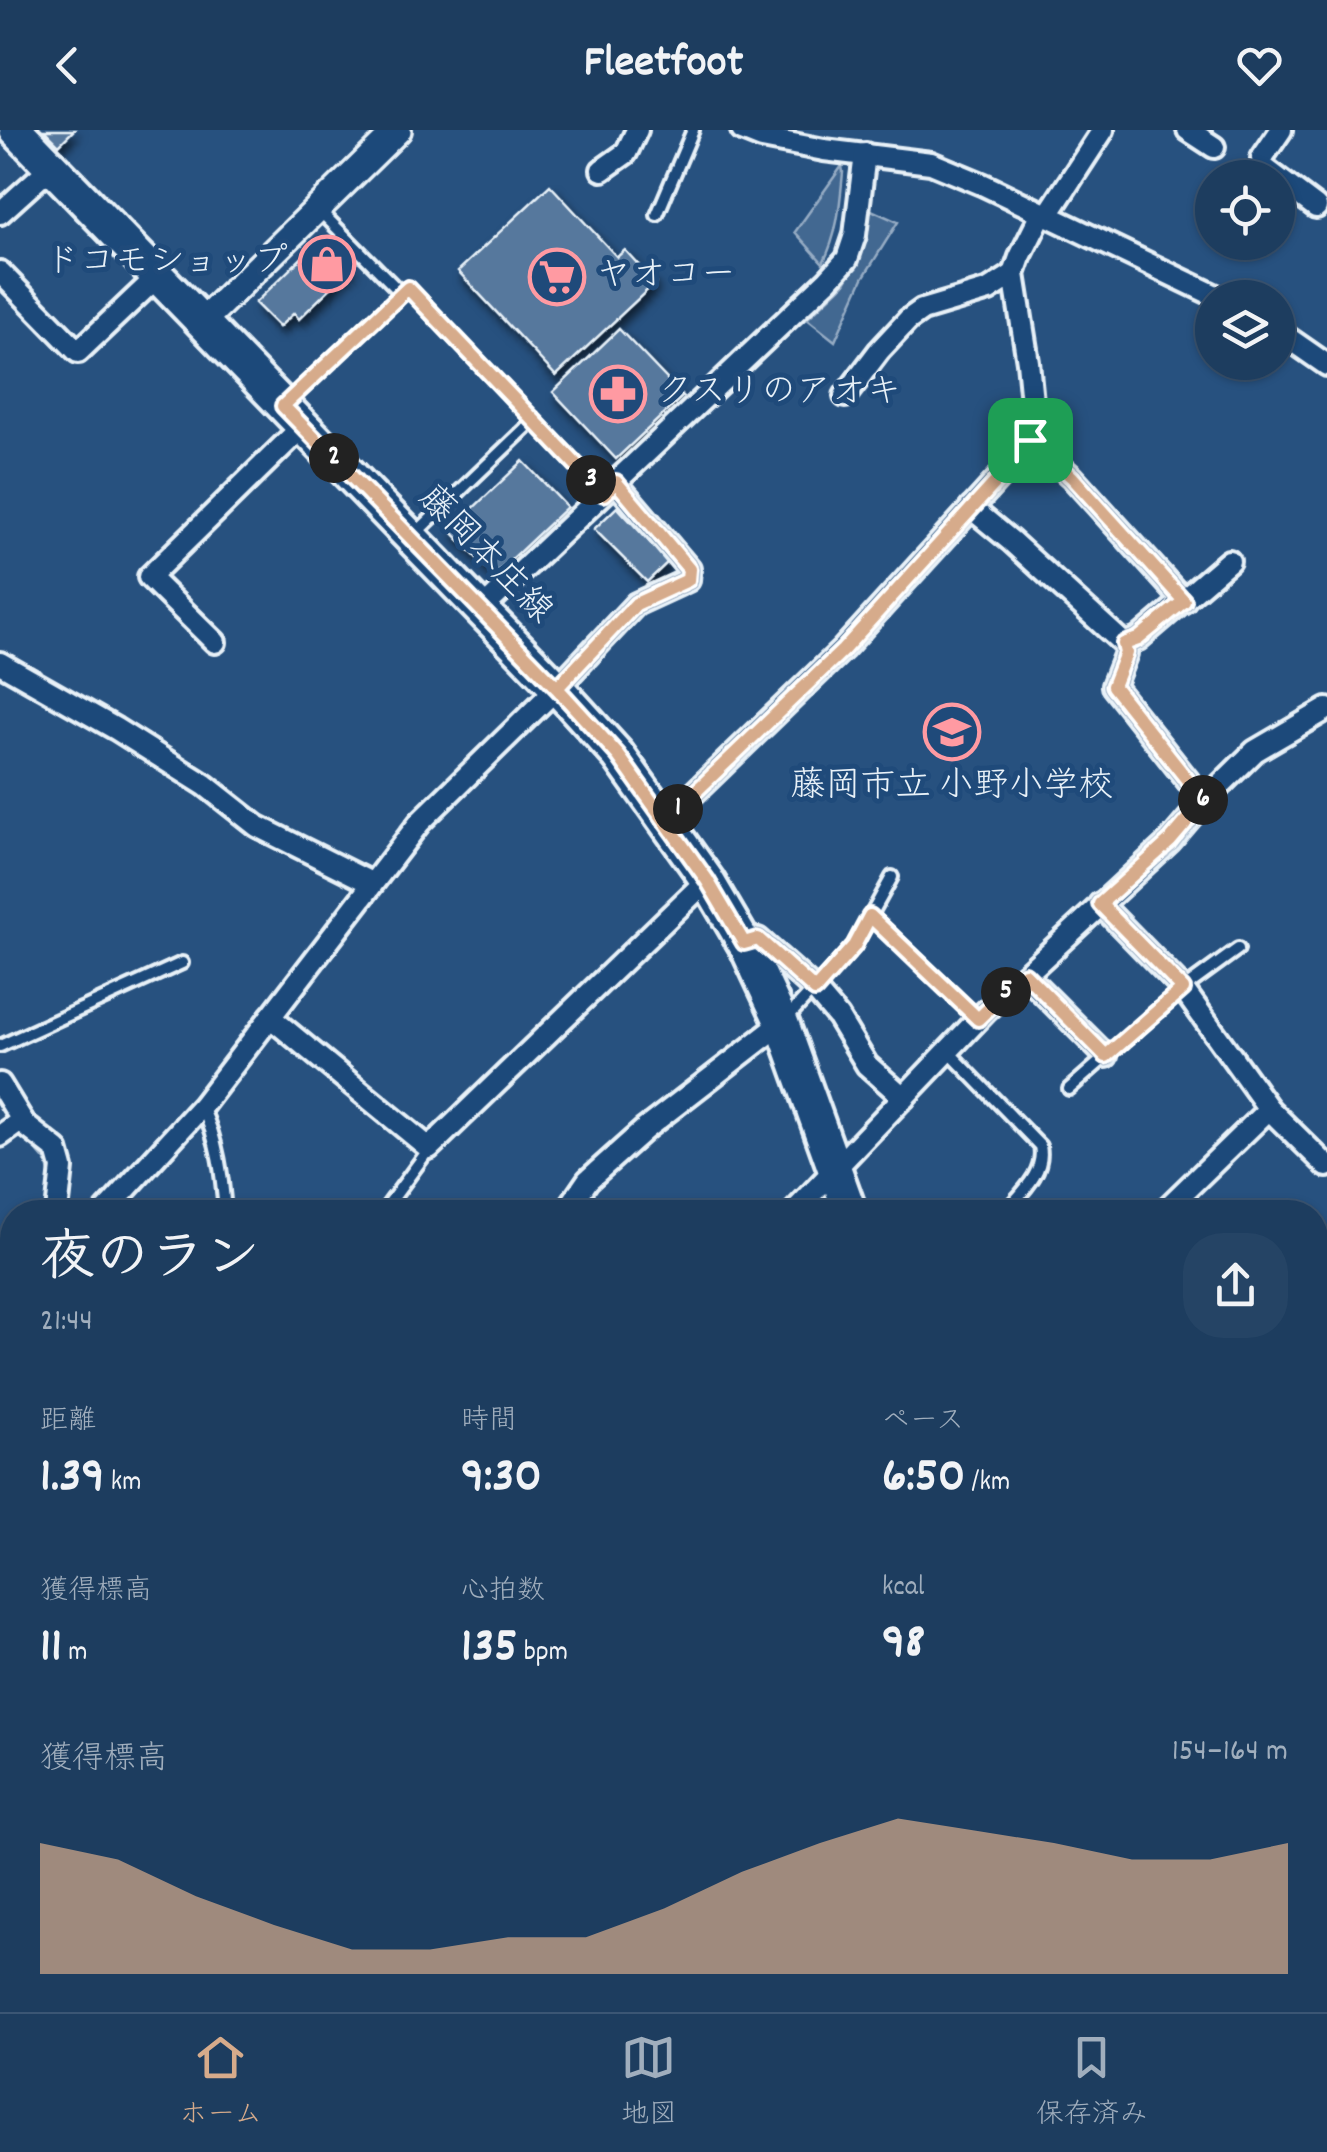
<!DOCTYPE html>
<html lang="ja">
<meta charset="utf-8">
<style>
:root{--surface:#1d3d5f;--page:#254465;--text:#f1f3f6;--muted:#a0aebd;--line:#3b5674;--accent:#d6ab8b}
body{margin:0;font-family:Dekko,"Klee One",sans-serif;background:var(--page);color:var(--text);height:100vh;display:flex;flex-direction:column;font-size:38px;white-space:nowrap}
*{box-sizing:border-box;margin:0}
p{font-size:32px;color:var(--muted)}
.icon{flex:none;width:55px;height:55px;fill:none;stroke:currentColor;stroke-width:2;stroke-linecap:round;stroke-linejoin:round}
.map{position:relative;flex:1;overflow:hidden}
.side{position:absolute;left:0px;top:1070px;width:1328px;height:812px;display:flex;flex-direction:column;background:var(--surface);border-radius:40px 40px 0 0;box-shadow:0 2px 8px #0004,0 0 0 2px var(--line)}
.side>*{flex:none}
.buttons{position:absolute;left:1195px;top:30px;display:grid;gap:20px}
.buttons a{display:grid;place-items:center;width:100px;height:100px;border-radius:50%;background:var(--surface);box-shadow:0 2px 8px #0004,0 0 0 2px var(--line);font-size:50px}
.pin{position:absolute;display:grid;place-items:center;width:85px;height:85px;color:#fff;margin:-42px;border-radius:20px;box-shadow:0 5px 15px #0006}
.km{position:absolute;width:50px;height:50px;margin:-25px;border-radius:50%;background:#222;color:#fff;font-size:28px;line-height:50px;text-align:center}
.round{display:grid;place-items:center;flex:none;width:105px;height:105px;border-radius:40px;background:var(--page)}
.overview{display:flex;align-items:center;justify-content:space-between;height:170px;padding:0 40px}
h1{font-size:55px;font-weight:700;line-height:75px}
.figures{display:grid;grid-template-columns:repeat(3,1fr);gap:15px;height:170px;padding:10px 40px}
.figures div{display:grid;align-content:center}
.figures b{font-size:50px;font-weight:700}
.figures small{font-size:28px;font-weight:400}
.figures p{font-size:28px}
.chart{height:280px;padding:20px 40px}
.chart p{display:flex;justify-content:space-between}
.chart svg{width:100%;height:180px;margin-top:10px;fill:var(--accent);opacity:.7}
header{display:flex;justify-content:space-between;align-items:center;height:130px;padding:0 40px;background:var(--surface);font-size:45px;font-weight:700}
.menu{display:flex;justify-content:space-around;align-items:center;height:140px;border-top:2px solid var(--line);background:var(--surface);font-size:28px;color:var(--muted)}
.menu a{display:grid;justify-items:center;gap:5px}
.menu .on{color:var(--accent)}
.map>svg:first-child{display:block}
.green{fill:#436891;stroke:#96acc4;stroke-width:2.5}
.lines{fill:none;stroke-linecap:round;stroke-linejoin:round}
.stream{stroke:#9db3c9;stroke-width:5}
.building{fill:#57789d;stroke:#e8f1f8;stroke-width:2.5;filter:url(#shadow)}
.service-casing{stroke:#e8f1f8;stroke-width:18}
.minor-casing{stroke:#e8f1f8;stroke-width:28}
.tertiary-casing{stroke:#e8f1f8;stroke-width:32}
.primary-casing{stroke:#e8f1f8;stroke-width:40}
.service{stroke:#1f4a7a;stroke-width:10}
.minor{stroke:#1f4a7a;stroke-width:20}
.tertiary{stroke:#1f4a7a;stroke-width:25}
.primary{stroke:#1f4a7a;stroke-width:32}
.route-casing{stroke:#fff;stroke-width:20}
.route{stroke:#d6ab8b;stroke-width:12}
.labels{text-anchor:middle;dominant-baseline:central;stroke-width:10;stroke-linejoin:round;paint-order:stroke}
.poi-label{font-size:35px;fill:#e8f1f8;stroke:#1f4a7a;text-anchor:start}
.street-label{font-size:35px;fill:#e8f1f8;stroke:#1f4a7a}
</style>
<header><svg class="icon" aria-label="back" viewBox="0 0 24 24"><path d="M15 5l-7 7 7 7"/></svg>Fleetfoot<svg class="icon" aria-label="heart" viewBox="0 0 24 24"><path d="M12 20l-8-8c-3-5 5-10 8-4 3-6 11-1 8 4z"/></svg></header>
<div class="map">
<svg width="1327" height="1882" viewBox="0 0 1327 1882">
<defs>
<filter id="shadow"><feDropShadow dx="4" dy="7" stdDeviation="5" flood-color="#0009"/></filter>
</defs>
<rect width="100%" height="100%" fill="#27517f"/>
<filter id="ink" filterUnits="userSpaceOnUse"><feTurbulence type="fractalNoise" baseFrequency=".01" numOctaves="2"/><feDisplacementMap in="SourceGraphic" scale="20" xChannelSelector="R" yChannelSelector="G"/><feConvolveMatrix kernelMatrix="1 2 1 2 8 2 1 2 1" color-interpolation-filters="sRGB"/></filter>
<g filter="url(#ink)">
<g class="green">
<path d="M842,36L843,42C840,74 838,104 823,133L795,102Z"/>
<polygon points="869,79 898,92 863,148 835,211 807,189 845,153 862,121"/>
</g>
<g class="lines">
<g class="stream">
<polyline points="0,974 11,992"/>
<polyline points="30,1011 47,1031 52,1048"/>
<polyline points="0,1762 12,1762"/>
<polyline points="1315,1772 1327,1768"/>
<polyline points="484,1870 516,1882"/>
<polyline points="1087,1881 1111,1873"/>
</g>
</g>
<g class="building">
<polygon points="44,0 74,0 59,15"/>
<polygon points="550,55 617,127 625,120 655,153 556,246 458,141"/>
<polygon points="323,107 352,137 299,189 294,183 279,197 255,173"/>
<polygon points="619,199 683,266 616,329 553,262"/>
<polygon points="523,331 567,377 494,446 450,400"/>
<polygon points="617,377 668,432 647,452 594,399"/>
</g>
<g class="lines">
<g class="service-casing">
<g id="service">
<polyline points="318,79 402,164"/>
<polyline points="657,85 693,0"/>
<polyline points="288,271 408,158 603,363"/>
<polyline points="415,404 534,290"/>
<polyline points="871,786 978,889"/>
<polyline points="786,889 854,816 892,747"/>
<polyline points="0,916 182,833"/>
<path d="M948,921L1040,1016C1046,1042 1020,1064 1005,1082"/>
<polyline points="1069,959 1183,859 1238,819"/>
<path d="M202,977C218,1011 222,1045 225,1082"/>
<polyline points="383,1082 429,1019"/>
<polyline points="1057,1870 1066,1882"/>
<polyline points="1312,1870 1312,1882"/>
</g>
</g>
<g class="minor-casing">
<g id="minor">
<polyline points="742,0 762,8 824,20 931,33 984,55 1220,168"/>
<polyline points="1188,0 1214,17"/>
<polyline points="1281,0 1262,28 1263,37 1316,77"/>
<polyline points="602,40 626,23 637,0"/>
<polyline points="0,83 51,37"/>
<polyline points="1047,86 1103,0"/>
<polyline points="0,142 78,222 158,146"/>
<polyline points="1278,201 1327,235"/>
<polyline points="845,266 879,221 908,190 922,180 989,160 1014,144"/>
<polyline points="1030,310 1072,347 1184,471"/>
<polyline points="971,378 1011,411 1124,514 1126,523 1113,556 1204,671"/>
<polyline points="481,480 828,150 847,129 855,105 865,24"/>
<polyline points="215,512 149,447 303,296"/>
<polyline points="1124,514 1138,509 1229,431"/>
<polyline points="0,533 116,599 205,655 257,696 371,753"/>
<polyline points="665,691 843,519 1027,317 1035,302 1028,232 1014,144 1020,127 1042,83"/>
<polyline points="1100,774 1183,859 1269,979 1327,1036"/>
<polyline points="744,813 758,809 815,860 838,887 867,935 904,968"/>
<polyline points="1025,845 1106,926"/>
<polyline points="270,887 429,1018 707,750"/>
<polyline points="0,954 25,995 57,1020 62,1038 57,1082"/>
<polyline points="0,1006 22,990"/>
<polyline points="105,1082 202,976 420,692 557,558 636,474 688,450 689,439 616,353"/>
<polyline points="566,1082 588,1050 645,999 782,893"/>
<polyline points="794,1082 985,882 1170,711 1204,671 1255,621 1327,579"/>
<polyline points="1163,1082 1269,979"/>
<polyline points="1315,1146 1327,1138"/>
<polyline points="0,1201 12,1186"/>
<polyline points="1315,1226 1327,1216"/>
<polyline points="1315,1296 1327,1287"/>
<polyline points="1315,1379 1327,1391"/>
<polyline points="0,1439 12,1447"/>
<polyline points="1315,1527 1327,1522"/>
<polyline points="1315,1566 1327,1589"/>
<polyline points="0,1614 12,1602"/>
<polyline points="0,1772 12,1773"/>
<polyline points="1315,1791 1327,1800"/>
<polyline points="341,1870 353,1882"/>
<polyline points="677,1870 709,1882"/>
<polyline points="917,1870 923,1882"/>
<polyline points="296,1882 307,1870"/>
<polyline points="616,1882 623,1870"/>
<polyline points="1124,1882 1126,1870"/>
</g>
</g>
<g class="tertiary-casing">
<g id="tertiary">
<polyline points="202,192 398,0"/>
<polyline points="0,1543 12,1555"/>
</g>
</g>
<g class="primary-casing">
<g id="primary">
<polyline points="16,0 557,558 618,625 707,750 747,818 782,893 850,1082"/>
<polyline points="1315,1817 1327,1827"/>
</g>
</g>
<use href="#service" class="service"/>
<use href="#minor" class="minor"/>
<use href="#tertiary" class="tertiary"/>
<use href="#primary" class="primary"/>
</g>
</g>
<g class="lines" filter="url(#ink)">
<g class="route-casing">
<polyline id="route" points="1030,310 1014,332 843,520 665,691 618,625 557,558 283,276 408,158 604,364 616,352 689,439 688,450 636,474 557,558 618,625 707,750 744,813 758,809 815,860 854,816 870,786 978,889 1025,844 1106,926 1183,859 1100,774 1170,711 1204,671 1113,556 1126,523 1124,514 1138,509 1184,471 1072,347 1030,310"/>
</g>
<use href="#route" class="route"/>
</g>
<defs>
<g id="shop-ring" transform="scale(2.875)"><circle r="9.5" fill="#1f4a7a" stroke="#ff9aa2" stroke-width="1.5"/><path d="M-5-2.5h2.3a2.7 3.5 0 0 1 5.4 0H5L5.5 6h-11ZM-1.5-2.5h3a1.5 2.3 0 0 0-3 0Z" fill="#ff9aa2"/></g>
<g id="supermarket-ring" transform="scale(2.875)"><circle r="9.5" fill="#1f4a7a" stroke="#ff9aa2" stroke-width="1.5"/><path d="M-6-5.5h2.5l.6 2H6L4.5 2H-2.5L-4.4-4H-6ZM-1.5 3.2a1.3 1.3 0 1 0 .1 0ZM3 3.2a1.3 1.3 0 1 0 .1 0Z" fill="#ff9aa2"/></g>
<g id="pharmacy-ring" transform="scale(2.875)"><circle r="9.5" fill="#1f4a7a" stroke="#ff9aa2" stroke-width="1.5"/><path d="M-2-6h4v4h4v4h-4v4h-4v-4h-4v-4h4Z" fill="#ff9aa2"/></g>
<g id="school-ring" transform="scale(2.875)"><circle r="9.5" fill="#1f4a7a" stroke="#ff9aa2" stroke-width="1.5"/><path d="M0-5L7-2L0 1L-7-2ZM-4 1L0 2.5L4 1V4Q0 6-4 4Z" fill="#ff9aa2"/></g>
</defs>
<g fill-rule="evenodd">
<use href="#shop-ring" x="327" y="134"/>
<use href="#supermarket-ring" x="557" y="147"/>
<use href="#pharmacy-ring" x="618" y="264"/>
<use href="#school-ring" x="952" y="602"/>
</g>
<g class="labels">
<g class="poi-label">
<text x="288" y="134" text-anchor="end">ドコモショップ</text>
<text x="596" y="147">ヤオコー</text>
<text x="657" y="264">クスリのアオキ</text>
<text x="952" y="658" text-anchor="middle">藤岡市立 小野小学校</text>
</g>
<g class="street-label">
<text transform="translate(484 426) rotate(46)">藤岡本庄線</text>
</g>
</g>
</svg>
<div class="buttons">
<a><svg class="icon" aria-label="locate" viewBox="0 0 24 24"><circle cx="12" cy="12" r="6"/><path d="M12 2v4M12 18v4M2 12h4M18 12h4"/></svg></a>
<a><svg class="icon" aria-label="layers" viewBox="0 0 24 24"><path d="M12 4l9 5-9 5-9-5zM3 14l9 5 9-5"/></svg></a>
</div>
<div class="pin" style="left:1030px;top:310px;background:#1e9e55"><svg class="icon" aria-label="arrive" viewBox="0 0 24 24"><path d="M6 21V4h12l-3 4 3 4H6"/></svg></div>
<b class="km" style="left:678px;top:679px">1</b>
<b class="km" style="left:334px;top:328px">2</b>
<b class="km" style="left:591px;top:350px">3</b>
<b class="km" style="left:1006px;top:862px">5</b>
<b class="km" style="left:1203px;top:670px">6</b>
<section class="side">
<div class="overview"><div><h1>夜のラン</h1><p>21:44</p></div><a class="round"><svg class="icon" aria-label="share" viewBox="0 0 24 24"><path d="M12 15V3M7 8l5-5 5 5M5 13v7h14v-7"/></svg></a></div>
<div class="figures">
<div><p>距離</p><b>1.39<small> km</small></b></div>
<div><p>時間</p><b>9:30</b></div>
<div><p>ペース</p><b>6:50<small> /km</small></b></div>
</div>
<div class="figures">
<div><p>獲得標高</p><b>11<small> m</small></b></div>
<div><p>心拍数</p><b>135<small> bpm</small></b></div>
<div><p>kcal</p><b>98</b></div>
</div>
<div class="chart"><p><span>獲得標高</span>154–164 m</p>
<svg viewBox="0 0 160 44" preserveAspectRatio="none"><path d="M0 44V12L10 16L20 25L30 32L40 38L50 38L60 35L70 35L80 28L90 19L100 12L110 6L120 9L130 12L140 16L150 16L160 12V44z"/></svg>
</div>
</section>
</div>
<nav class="menu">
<a class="on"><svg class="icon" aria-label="home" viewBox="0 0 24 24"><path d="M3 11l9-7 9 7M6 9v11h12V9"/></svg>ホーム</a>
<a><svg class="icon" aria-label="map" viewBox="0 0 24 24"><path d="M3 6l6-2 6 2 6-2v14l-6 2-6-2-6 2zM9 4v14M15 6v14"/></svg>地図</a>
<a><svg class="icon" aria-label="saved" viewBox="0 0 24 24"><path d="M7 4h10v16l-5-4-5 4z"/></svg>保存済み</a>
</nav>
